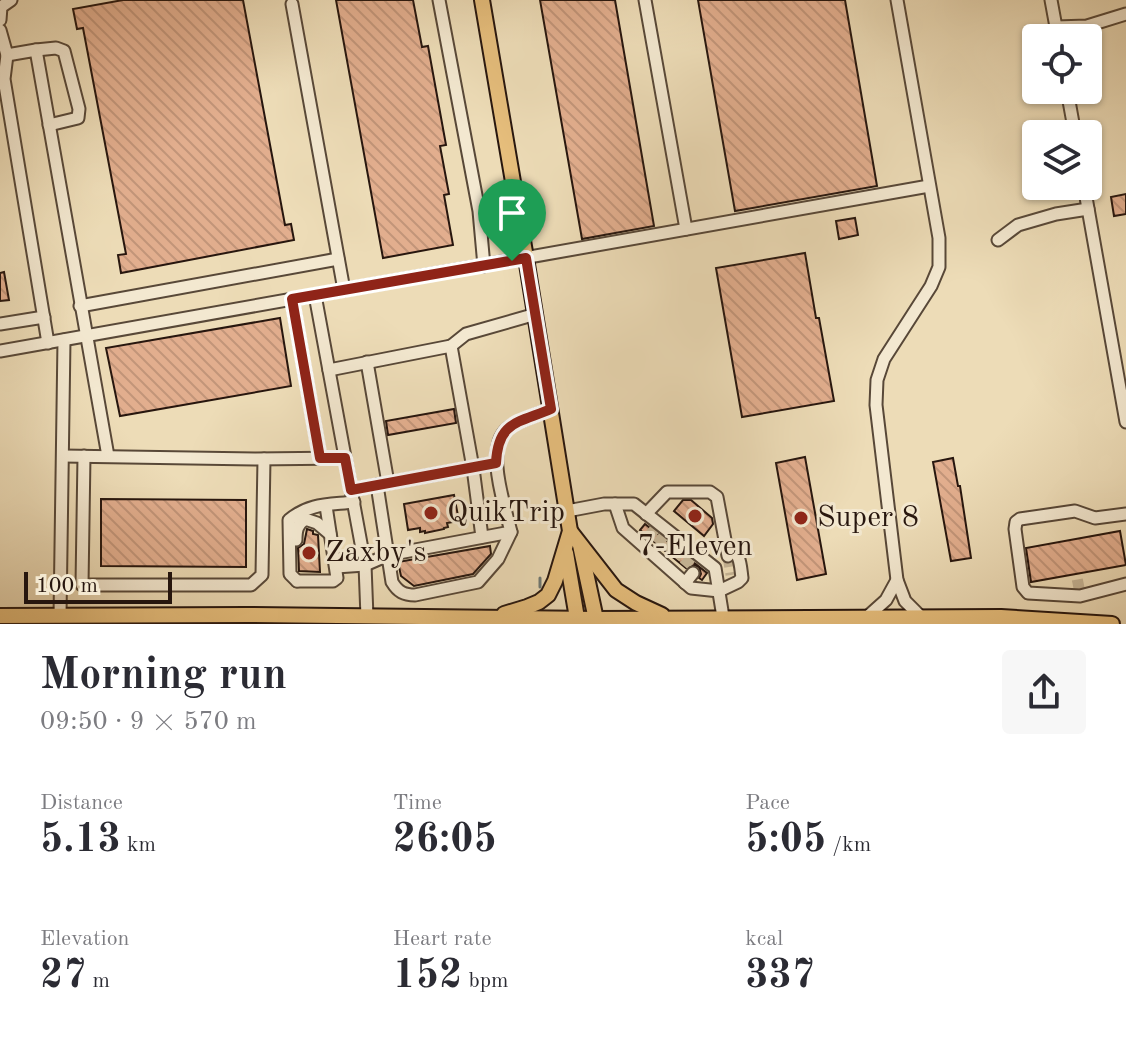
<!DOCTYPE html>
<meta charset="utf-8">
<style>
:root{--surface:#fff;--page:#f7f7f7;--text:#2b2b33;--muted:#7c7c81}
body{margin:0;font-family:"Old Standard TT",serif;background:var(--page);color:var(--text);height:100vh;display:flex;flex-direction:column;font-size:30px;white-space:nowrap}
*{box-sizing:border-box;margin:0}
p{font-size:26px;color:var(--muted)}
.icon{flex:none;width:44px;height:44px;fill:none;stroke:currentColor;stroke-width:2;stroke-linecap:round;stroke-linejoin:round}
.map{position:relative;height:624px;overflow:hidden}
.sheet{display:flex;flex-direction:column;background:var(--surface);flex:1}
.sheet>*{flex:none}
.fabs{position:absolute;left:1022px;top:24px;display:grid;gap:16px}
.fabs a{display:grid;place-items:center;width:80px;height:80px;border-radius:8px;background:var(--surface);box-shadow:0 2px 6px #0004;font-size:40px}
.scale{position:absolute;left:24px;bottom:20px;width:148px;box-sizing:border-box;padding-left:8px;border:4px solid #27160e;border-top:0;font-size:22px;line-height:28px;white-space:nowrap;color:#27160e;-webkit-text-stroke:6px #f3e8d0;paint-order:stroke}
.pin{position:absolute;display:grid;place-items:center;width:68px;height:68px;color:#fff;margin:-82px -34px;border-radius:50% 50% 50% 0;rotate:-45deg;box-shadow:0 0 8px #0007}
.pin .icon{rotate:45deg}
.round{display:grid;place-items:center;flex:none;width:84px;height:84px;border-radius:8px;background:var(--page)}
.overview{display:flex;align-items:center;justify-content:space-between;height:136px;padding:0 40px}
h1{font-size:44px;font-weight:600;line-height:60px}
.stats{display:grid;grid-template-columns:repeat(3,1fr);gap:12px;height:136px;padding:8px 40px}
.stats div{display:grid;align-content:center}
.stats b{font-size:40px;font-weight:600}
.stats small{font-size:22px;font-weight:400}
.stats p{font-size:22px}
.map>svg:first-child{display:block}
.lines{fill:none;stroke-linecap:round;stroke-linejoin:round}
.stream{stroke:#6e7875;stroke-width:3}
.building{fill:url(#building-back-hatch);stroke:#27160e;stroke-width:2}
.minor-tunnel{stroke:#c5b495;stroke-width:11;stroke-dasharray:11 5.5;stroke-linecap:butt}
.minor-casing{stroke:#584838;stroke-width:15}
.major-casing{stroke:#27160e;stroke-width:18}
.minor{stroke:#f3e8d0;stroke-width:11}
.major{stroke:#e6be7c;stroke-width:14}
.route-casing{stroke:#fff;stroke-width:16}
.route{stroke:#8f2418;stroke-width:10}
.poi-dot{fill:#8f2418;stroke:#f3e8d0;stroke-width:3}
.labels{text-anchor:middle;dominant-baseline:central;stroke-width:6;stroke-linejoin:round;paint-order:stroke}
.poi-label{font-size:30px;fill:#27160e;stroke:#f3e8d0;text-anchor:start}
</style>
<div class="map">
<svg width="1126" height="624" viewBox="0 0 1126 624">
<defs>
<pattern id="building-back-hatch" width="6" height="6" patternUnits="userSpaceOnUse" patternTransform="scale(2)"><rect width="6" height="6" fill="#e2ae8e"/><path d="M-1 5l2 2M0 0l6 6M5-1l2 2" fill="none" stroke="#c29579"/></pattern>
</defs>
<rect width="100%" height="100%" fill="#eddcb7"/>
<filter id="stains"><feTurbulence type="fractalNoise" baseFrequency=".0025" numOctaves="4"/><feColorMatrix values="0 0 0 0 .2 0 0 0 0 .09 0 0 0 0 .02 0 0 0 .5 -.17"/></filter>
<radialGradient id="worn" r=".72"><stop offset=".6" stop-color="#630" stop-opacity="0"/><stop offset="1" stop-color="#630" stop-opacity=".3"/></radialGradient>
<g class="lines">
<polyline class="stream" points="540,587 540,578"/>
</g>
<g class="building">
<polygon points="123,0 243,0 285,225 291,224 294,240 121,273 118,255 126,254 83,28 77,29 73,9"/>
<polygon points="336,0 413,0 422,47 428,46 446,145 440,146 449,194 444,195 453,245 383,258"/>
<polygon points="540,0 615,0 654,226 582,239"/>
<polygon points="698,0 845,0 877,186 735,211"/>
<polygon points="1126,194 1126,214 1114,216 1111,197"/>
<polygon points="855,218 858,235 839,239 836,221"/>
<polygon points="805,253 816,318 819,318 834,401 742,417 716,268"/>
<polygon points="4,272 9,300 0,301 0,273"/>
<polygon points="280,318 291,386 120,416 106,348"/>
<polygon points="454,409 456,423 388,435 386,421"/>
<polygon points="805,457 826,574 797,580 776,463"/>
<polygon points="953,458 958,486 960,486 971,558 951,561 933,462"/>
<polygon points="454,495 459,521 447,523 448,527 444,528 444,529 425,533 425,531 420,532 420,528 408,530 404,504"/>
<polygon points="101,499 246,500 246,567 101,566"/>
<polygon points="683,500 691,500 712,518 713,524 704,536 674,511"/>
<polygon points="645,524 707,573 702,580 699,578 701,574 699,567 694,565 686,568 640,530"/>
<polygon points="307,529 313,531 313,534 318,535 320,572 299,571 298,548 304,544"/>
<polygon points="1120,531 1126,565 1031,582 1026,548"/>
<polygon points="490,546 491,554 473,574 414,586 401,576 398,562"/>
</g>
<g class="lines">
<g class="minor-tunnel">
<polyline points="648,537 655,529"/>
<polyline points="657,544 664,536"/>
<polyline points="666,551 673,543"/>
<polyline points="728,556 731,575"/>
<polyline points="675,558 681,550"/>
<polyline points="684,566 691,558"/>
<polyline points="1073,586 1088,583"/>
</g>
<g class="minor-casing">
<g id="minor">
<polyline points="439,0 479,211 484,266"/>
<polyline points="645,0 686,229"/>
<polyline points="897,0 939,238 939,267 931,286 884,359 877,380 876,405 897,580 905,601 922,618"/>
<polyline points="1051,0 1058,38"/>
<polyline points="292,4 344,290"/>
<polyline points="0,20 1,7 11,0"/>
<polyline points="1056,27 1087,26 1126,14"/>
<polyline points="0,30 7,55 4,79 48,343"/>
<polyline points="36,50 56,48 64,51 79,109 78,118 49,125"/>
<polyline points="7,55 36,50 108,456"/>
<polyline points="1067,90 1075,134"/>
<polyline points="1084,186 1126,422"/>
<polyline points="998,240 1018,225 1056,214 1088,209"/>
<polyline points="315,295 365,565 367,617"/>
<polyline points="292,299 320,458"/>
<polyline points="80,306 338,259"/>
<polyline points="0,324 44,317"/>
<polyline points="451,346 473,468 482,537"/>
<polyline points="0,351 929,186"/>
<polyline points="367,362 388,483"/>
<polyline points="329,370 451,346 466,334 536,314"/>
<polyline points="63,456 255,459 345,458"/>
<polyline points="84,456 82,585 251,585 262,575 264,459"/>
<path d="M377,485L392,582C398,592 404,595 415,595L478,582L498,559L511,532"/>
<polyline points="351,490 496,463"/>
<path d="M615,504L623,528L691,588L719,591L738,582L742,578C740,563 741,554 727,546"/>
<polyline points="567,511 604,504 634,504 715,568 723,617"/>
<polyline points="646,514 667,492 710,492 717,497 728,556"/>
<polyline points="1126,514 1095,518 1075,511 1020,519 1016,522 1015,529 1023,587 1028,593 1080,596 1126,584"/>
<path d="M296,540C296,530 297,525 305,519L317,523L330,534"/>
<path d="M336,567L365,565L388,555L511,532C505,506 482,443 511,426C523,419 538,414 551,409"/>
<path d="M297,581L290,574L289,520C310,503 328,505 354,502"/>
<polyline points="297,581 333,581 337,578 326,506"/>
<polyline points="685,583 693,573"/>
<polyline points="60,616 64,340"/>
<polyline points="867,617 886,600 897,580"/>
</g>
</g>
<g class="major-casing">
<g id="major">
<polyline points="482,0 526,258 570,531 555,581 548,595 539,602 527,607 504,614"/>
<polyline points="570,531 616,590 636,603 662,615"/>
<polyline points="580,545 597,624"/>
<polyline points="566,553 578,624"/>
<polyline points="0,616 246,615 596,619 1001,617 1112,624"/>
</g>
</g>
<use href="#minor" class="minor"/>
<use href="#major" class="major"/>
</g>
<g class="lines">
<g class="route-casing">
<path id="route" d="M526,258L551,409C518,423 498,421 496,463L351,490L345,458H320L292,299Z"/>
</g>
<use href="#route" class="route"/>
</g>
<g class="poi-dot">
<circle cx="431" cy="513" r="8"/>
<circle cx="695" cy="516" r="8"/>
<circle cx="801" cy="518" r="8"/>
<circle cx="309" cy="553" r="8"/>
</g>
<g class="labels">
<g class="poi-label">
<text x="447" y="513">QuikTrip</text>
<text x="817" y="518">Super 8</text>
<text x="695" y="547" text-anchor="middle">7-Eleven</text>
<text x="325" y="553">Zaxby's</text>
</g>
</g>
<rect width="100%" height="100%" filter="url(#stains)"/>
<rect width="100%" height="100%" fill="url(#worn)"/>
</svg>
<div class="fabs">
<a><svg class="icon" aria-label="locate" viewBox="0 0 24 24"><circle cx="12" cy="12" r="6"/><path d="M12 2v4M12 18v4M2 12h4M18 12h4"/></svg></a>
<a><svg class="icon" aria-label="layers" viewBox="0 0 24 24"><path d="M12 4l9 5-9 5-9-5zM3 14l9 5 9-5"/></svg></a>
</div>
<div class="scale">100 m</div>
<div class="pin" style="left:512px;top:261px;background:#1e9e55"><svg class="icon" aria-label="arrive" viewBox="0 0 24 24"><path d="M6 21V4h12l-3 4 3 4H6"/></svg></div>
</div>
<section class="sheet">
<div class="overview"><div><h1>Morning run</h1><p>09:50 · 9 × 570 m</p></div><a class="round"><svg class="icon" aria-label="share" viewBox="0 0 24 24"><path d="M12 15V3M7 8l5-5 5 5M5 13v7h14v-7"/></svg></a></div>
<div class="stats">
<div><p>Distance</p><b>5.13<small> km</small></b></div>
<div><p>Time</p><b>26:05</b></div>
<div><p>Pace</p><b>5:05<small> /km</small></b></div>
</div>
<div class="stats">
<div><p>Elevation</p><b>27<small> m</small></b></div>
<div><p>Heart rate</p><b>152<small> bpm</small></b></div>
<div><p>kcal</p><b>337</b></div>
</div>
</section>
